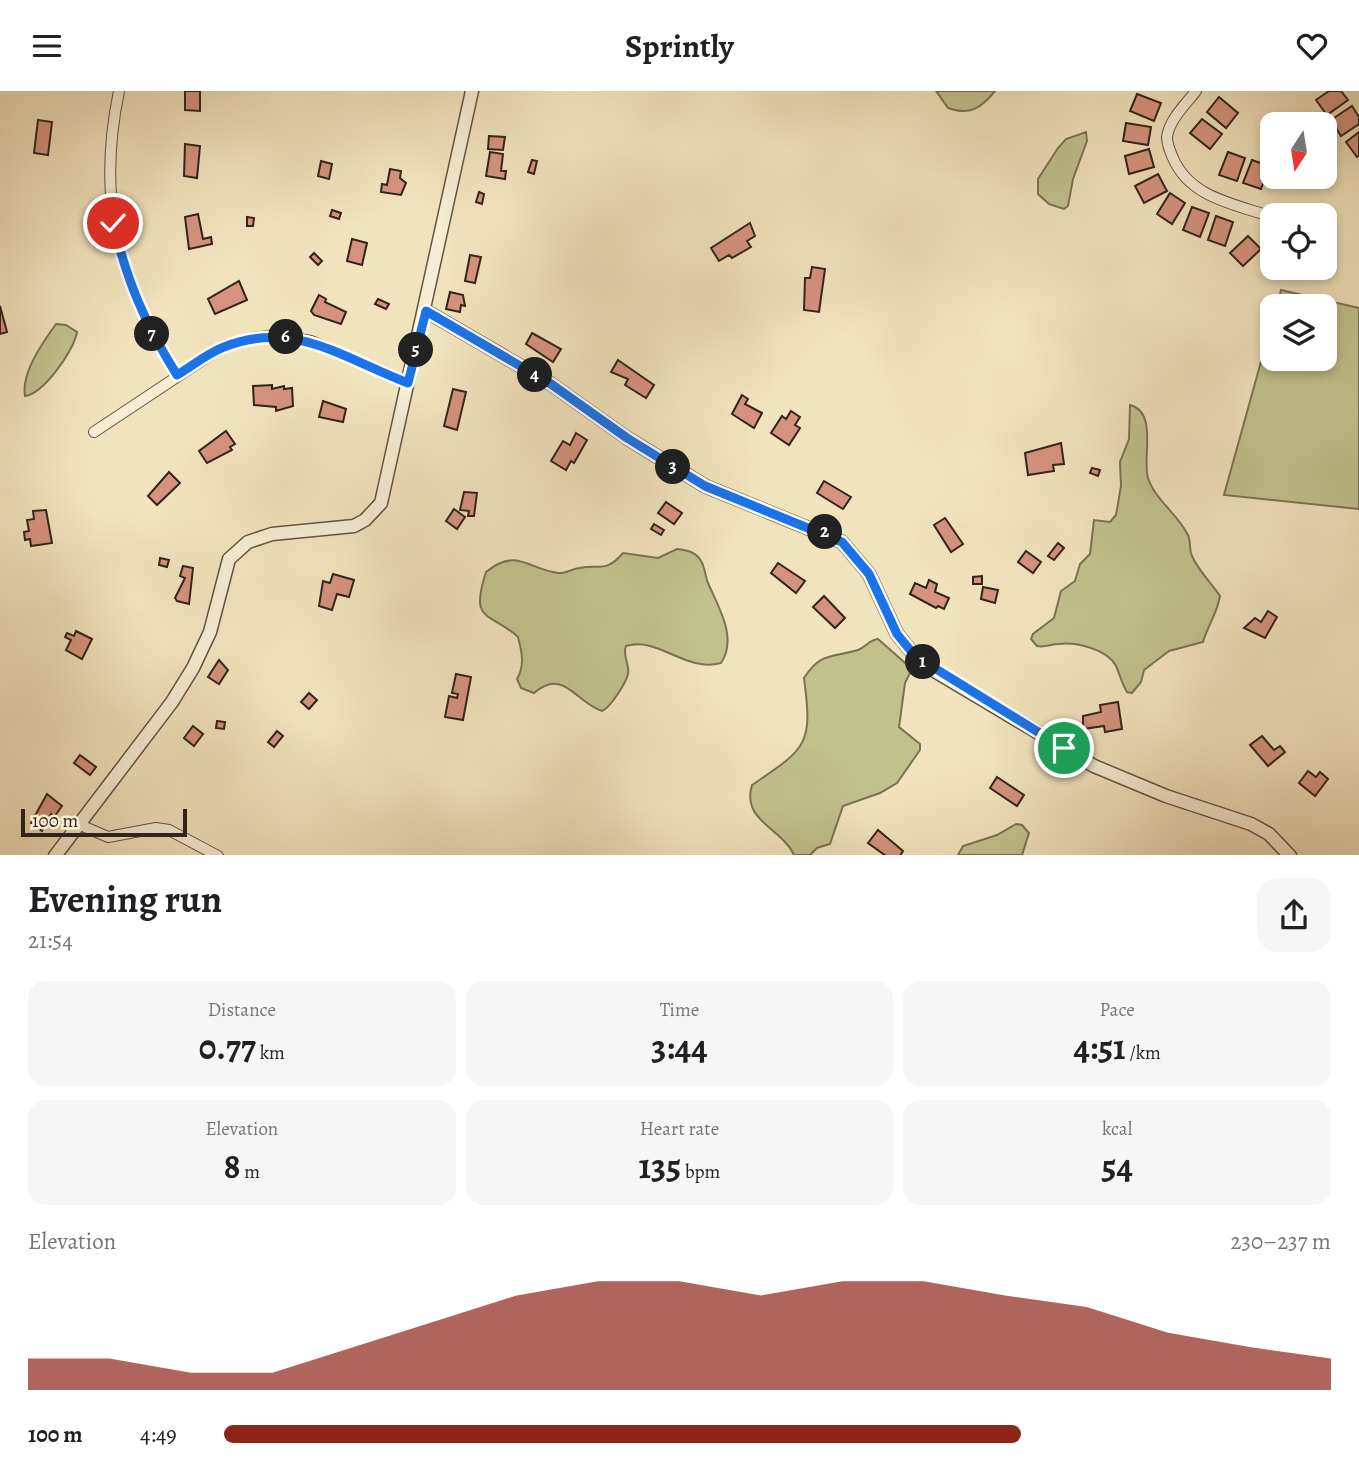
<!DOCTYPE html>
<meta charset="utf-8">
<style>
:root{--surface:#fff;--page:#f6f6f6;--text:#202124;--muted:#757577;--accent:#8f2418}
body{margin:0;font-family:Alegreya,serif;background:var(--page);color:var(--text);height:100vh;display:flex;flex-direction:column;font-size:26px;white-space:nowrap}
*{box-sizing:border-box;margin:0}
p{font-size:23px;color:var(--muted)}
.icon{flex:none;width:38px;height:38px;fill:none;stroke:currentColor;stroke-width:2;stroke-linecap:round;stroke-linejoin:round}
.map{position:relative;height:764px;overflow:hidden}
.panel{display:flex;flex-direction:column;background:var(--surface);flex:1}
.panel>*{flex:none}
.needle{width:46px;rotate:192deg}
.buttons{position:absolute;left:1260px;top:21px;display:grid;gap:14px}
.buttons a{display:grid;place-items:center;width:77px;height:77px;border-radius:14px;background:var(--surface);box-shadow:0 4px 10px #0003;font-size:35px}
.scale{position:absolute;left:21px;bottom:18px;width:166px;box-sizing:border-box;padding-left:7px;border:4px solid #32231b;border-top:0;font-size:19px;line-height:24px;white-space:nowrap;color:#32231b;-webkit-text-stroke:5px #f6edd3;paint-order:stroke}
.pin{position:absolute;display:grid;place-items:center;width:60px;height:60px;color:#fff;margin:-30px;border:4px solid #fff;border-radius:50%;box-shadow:0 2px 7px #0007}
.km{position:absolute;width:35px;height:35px;margin:-18px;border-radius:50%;background:#222;color:#fff;font-size:19px;line-height:35px;text-align:center}
.round{display:grid;place-items:center;flex:none;width:74px;height:74px;border-radius:21px;background:var(--page)}
.summary{display:flex;align-items:center;justify-content:space-between;height:119px;padding:0 28px}
h1{font-size:38px;font-weight:700;line-height:52px}
.stats{display:grid;grid-template-columns:repeat(3,1fr);gap:10px;height:119px;padding:7px 28px}
.stats div{display:grid;align-content:center;border-radius:18px;background:var(--page);text-align:center}
.stats b{font-size:35px;font-weight:700}
.stats small{font-size:19px;font-weight:400}
.stats p{font-size:19px}
.chart{height:196px;padding:14px 28px}
.chart p{display:flex;justify-content:space-between}
.chart svg{width:100%;height:126px;margin-top:7px;fill:var(--accent);opacity:.7}
ul{padding:0 28px;list-style:none;font-size:23px}
li{display:grid;grid-template-columns:112px 84px 1fr;align-items:center;height:52px}
li i{height:18px;border-radius:9px;background:var(--accent)}
header{display:flex;justify-content:space-between;align-items:center;height:91px;padding:0 28px;background:var(--surface);font-size:32px;font-weight:700}
.map>svg:first-child{display:block}
.green{fill:#c1c18c;stroke:#7a7254;stroke-width:2}
.building{fill:#d5937d;stroke:#32231b;stroke-width:2}
.lines{fill:none;stroke-linecap:round;stroke-linejoin:round}
.minor-casing{stroke:#625343;stroke-width:12}
.tertiary-casing{stroke:#625343;stroke-width:15}
.minor{stroke:#f6edd3;stroke-width:10}
.tertiary{stroke:#f6edd3;stroke-width:12}
.route-casing{stroke:#fff;stroke-width:14}
.route{stroke:#1a73e8;stroke-width:9}
</style>
<header><svg class="icon" aria-label="menu" viewBox="0 0 24 24"><path d="M4 6h16M4 12h16M4 18h16"/></svg>Sprintly<svg class="icon" aria-label="heart" viewBox="0 0 24 24"><path d="M12 20l-8-8c-3-5 5-10 8-4 3-6 11-1 8 4z"/></svg></header>
<div class="map">
<svg width="1359" height="765" viewBox="0 0 1359 765">
<rect width="100%" height="100%" fill="#f1e3bc"/>
<filter id="stains"><feTurbulence type="fractalNoise" baseFrequency=".00286" numOctaves="4"/><feColorMatrix values="0 0 0 0 .2 0 0 0 0 .09 0 0 0 0 .02 0 0 0 .5 -.17"/></filter>
<radialGradient id="worn" r=".72"><stop offset=".6" stop-color="#630" stop-opacity="0"/><stop offset="1" stop-color="#630" stop-opacity=".3"/></radialGradient>
<g class="green">
<path d="M936,0H995C981,17 970,25 948,17Z"/>
<polygon points="1086,41 1087,50 1073,88 1068,115 1064,118 1049,113 1038,103 1038,88 1058,57 1066,48"/>
<polygon points="1281,199 1359,217 1359,418 1224,404 1272,231 1272,268 1325,268 1325,215 1277,215"/>
<path d="M56,233L66,234L77,241C74,260 43,303 25,305C21,282 43,251 56,233Z"/>
<path d="M1130,314C1158,321 1142,367 1148,387C1155,409 1178,423 1188,444C1191,450 1189,459 1192,465C1198,479 1211,492 1220,505C1217,523 1208,534 1203,551L1169,560L1144,579L1141,591L1132,602L1127,601C1122,593 1120,584 1116,575C1107,558 1076,551 1059,553C1051,553 1045,557 1037,555L1031,548L1033,543L1054,527L1061,500L1075,490L1080,473L1090,463L1094,429L1110,431L1116,424L1121,395L1120,371L1129,348Z"/>
<path d="M677,458C687,459 696,461 701,470C705,476 705,485 708,492C718,515 738,547 721,572C686,582 658,545 626,555C622,565 630,573 628,583C626,592 610,617 602,620C574,610 564,577 534,602L521,597L517,588C525,574 522,561 518,546C490,520 469,533 486,481C517,456 527,478 558,482C565,483 572,478 579,477C600,473 606,482 623,462L658,467Z"/>
<path d="M878,548L912,578L905,592L899,636L920,653V659L897,692L880,702L843,715L830,753L817,757L810,764H794C782,737 741,730 752,694C807,657 813,654 804,587C821,561 831,567 858,559C866,556 869,549 878,548Z"/>
<polygon points="1016,733 1022,734 1029,742 1022,764 958,764 963,755 997,744"/>
</g>
<g class="building">
<polygon points="185,0 200,0 200,20 185,19"/>
<polygon points="1329,0 1341,0 1348,9 1327,24 1316,9"/>
<polygon points="1137,3 1161,12 1154,30 1130,20"/>
<polygon points="1219,6 1238,22 1226,37 1207,21"/>
<polygon points="1352,15 1359,26 1359,33 1341,45 1331,29"/>
<polygon points="1202,28 1222,43 1210,58 1190,42"/>
<polygon points="38,29 52,31 48,64 34,62"/>
<polygon points="1126,32 1151,36 1148,54 1123,50"/>
<polygon points="1359,41 1359,65 1357,66 1346,51"/>
<polygon points="489,45 505,46 503,59 488,58"/>
<polygon points="185,53 200,55 197,87 184,85"/>
<polygon points="1149,58 1154,76 1129,83 1125,65"/>
<polygon points="490,61 503,63 501,80 506,80 505,88 486,85"/>
<polygon points="1228,61 1245,67 1237,90 1219,84"/>
<polygon points="532,69 537,70 534,83 528,81"/>
<polygon points="1252,69 1269,75 1261,98 1243,92"/>
<polygon points="321,70 332,73 329,88 318,85"/>
<polygon points="390,78 401,80 400,87 406,92 401,104 381,101 382,93 387,94"/>
<polygon points="1158,83 1167,100 1144,112 1135,95"/>
<polygon points="479,101 484,103 482,113 476,111"/>
<polygon points="1170,102 1185,112 1172,133 1157,123"/>
<polygon points="1192,116 1209,122 1200,146 1183,139"/>
<polygon points="332,119 341,122 339,128 330,125"/>
<polygon points="198,123 203,148 211,146 212,153 189,158 185,126"/>
<polygon points="1216,125 1233,131 1225,155 1208,149"/>
<polygon points="247,126 254,127 253,135 247,135"/>
<polygon points="750,132 755,145 747,150 751,156 732,167 729,164 719,170 711,157"/>
<polygon points="1248,145 1261,158 1243,175 1230,162"/>
<polygon points="352,148 367,152 362,174 347,170"/>
<polygon points="314,162 322,170 318,174 310,166"/>
<polygon points="470,164 481,166 475,192 465,190"/>
<polygon points="812,176 825,178 819,221 804,219 805,187 810,187"/>
<polygon points="1286,177 1305,177 1307,181 1290,187"/>
<polygon points="239,190 247,209 215,223 208,208"/>
<polygon points="450,201 463,204 465,215 461,214 460,221 446,218"/>
<polygon points="319,204 326,208 325,211 346,221 341,233 314,224 311,220"/>
<polygon points="378,208 389,213 386,218 375,213"/>
<polygon points="0,215 7,241 0,243"/>
<polygon points="532,242 561,258 553,271 526,253"/>
<polygon points="618,269 654,294 646,307 625,294 628,288 611,281"/>
<polygon points="272,294 272,298 284,295 284,298 292,297 293,315 276,320 276,316 254,314 253,295"/>
<polygon points="453,298 466,301 457,339 444,335"/>
<polygon points="742,304 748,308 745,313 762,322 754,337 732,323"/>
<polygon points="323,310 346,318 343,331 319,326"/>
<polygon points="791,320 800,326 795,334 800,337 789,354 771,342 782,325 786,328"/>
<polygon points="226,340 235,353 230,356 232,359 207,372 199,360"/>
<polygon points="576,342 587,349 574,372 571,370 566,379 551,370 563,350 570,354"/>
<polygon points="1061,352 1064,373 1053,374 1054,380 1028,384 1025,362"/>
<polygon points="1092,377 1100,379 1098,385 1090,382"/>
<polygon points="169,381 180,392 157,414 148,405"/>
<polygon points="824,390 851,406 843,418 817,402"/>
<polygon points="464,401 477,402 474,425 468,425 469,420 460,419"/>
<polygon points="666,411 682,422 674,433 658,422"/>
<polygon points="454,418 465,426 457,438 446,430"/>
<polygon points="46,419 52,452 31,455 30,448 25,449 24,441 29,440 27,429 34,428 33,420"/>
<polygon points="945,427 963,453 951,461 934,434"/>
<polygon points="654,433 664,439 661,444 651,438"/>
<polygon points="1058,452 1064,457 1054,469 1048,465"/>
<polygon points="1026,460 1041,471 1033,482 1018,471"/>
<polygon points="160,467 169,469 167,476 159,474"/>
<polygon points="778,472 805,490 796,502 771,482"/>
<polygon points="183,475 193,477 189,513 177,510 175,507 185,487 180,485"/>
<polygon points="333,483 354,489 349,506 337,503 332,519 319,515 323,490 330,492"/>
<polygon points="982,485 982,493 973,493 973,486"/>
<polygon points="929,489 937,493 935,501 949,507 944,518 938,515 936,517 910,503 915,492 926,497"/>
<polygon points="983,496 998,499 995,512 981,508"/>
<polygon points="824,505 845,527 835,537 813,516"/>
<polygon points="1268,520 1277,526 1265,547 1244,537 1255,527 1261,531"/>
<polygon points="76,540 92,548 82,568 66,559 71,549 65,546 67,542 74,545"/>
<polygon points="219,569 228,579 219,593 208,586"/>
<polygon points="456,583 471,586 463,629 445,626 449,605 457,607 458,603 452,602"/>
<polygon points="309,602 317,609 309,618 301,611"/>
<polygon points="1118,611 1122,638 1105,641 1104,635 1083,638 1083,625 1101,621 1100,614"/>
<polygon points="217,630 225,631 224,638 216,637"/>
<polygon points="193,635 203,643 194,655 184,647"/>
<polygon points="277,640 283,645 274,656 268,651"/>
<polygon points="1262,645 1274,659 1280,655 1285,661 1268,675 1250,654"/>
<polygon points="80,664 96,676 90,684 74,672"/>
<polygon points="1308,680 1316,686 1320,681 1328,688 1315,705 1299,692"/>
<polygon points="997,686 1024,704 1017,715 990,697"/>
<polygon points="47,703 62,715 54,726 51,723 42,740 31,732"/>
<polygon points="878,739 903,760 900,765 886,765 868,752"/>
</g>
<g class="lines">
<g class="minor-casing">
<g id="minor">
<path d="M119,0C96,111 118,190 177,284"/>
<path d="M1196,0C1186,13 1169,29 1167,46C1167,54 1170,60 1173,67C1190,107 1235,113 1272,126"/>
<polyline points="94,341 222,256 253,247 275,244 311,250 409,292"/>
<polyline points="78,733 108,746 156,737 169,739 218,765"/>
</g>
</g>
<g class="tertiary-casing">
<g id="tertiary">
<polyline points="426,220 551,293 627,347 705,395 842,451 869,483 897,543 915,565 933,579 1094,675 1166,705 1251,733 1269,743 1290,765"/>
<polyline points="55,765 172,611 193,577 210,541 229,468 248,451 272,443 354,435 365,429 381,412 472,0"/>
</g>
</g>
<use href="#minor" class="minor"/>
<use href="#tertiary" class="tertiary"/>
</g>
<g class="lines">
<g class="route-casing">
<path id="route" d="M113,132C127,190 145,233 177,284C192,275 208,262 224,256C295,228 344,268 408,292L426,220L551,293L627,347L705,395L842,451L869,483L897,543L915,565L1064,657"/>
</g>
<use href="#route" class="route"/>
</g>
<rect width="100%" height="100%" filter="url(#stains)"/>
<rect width="100%" height="100%" fill="url(#worn)"/>
</svg>
<div class="buttons">
<a><svg class="needle" viewBox="-14 -14 28 28"><path d="M0-13l5 13h-10z" fill="#e53935"/><path d="M0 13l5-13h-10z" fill="#757577"/></svg></a>
<a><svg class="icon" aria-label="locate" viewBox="0 0 24 24"><circle cx="12" cy="12" r="6"/><path d="M12 2v4M12 18v4M2 12h4M18 12h4"/></svg></a>
<a><svg class="icon" aria-label="layers" viewBox="0 0 24 24"><path d="M12 4l9 5-9 5-9-5zM3 14l9 5 9-5"/></svg></a>
</div>
<div class="scale">100 m</div>
<div class="pin" style="left:1064px;top:657px;background:#1e9e55"><svg class="icon" aria-label="arrive" viewBox="0 0 24 24"><path d="M6 21V4h12l-3 4 3 4H6"/></svg></div>
<div class="pin" style="left:113px;top:132px;background:#d93025"><svg class="icon" aria-label="check" viewBox="0 0 24 24"><path d="M5 12l5 5 9-10"/></svg></div>
<b class="km" style="left:923px;top:571px">1</b>
<b class="km" style="left:825px;top:441px">2</b>
<b class="km" style="left:673px;top:376px">3</b>
<b class="km" style="left:535px;top:284px">4</b>
<b class="km" style="left:416px;top:259px">5</b>
<b class="km" style="left:286px;top:246px">6</b>
<b class="km" style="left:152px;top:243px">7</b>
</div>
<section class="panel">
<div class="summary"><div><h1>Evening run</h1><p>21:54</p></div><a class="round"><svg class="icon" aria-label="share" viewBox="0 0 24 24"><path d="M12 15V3M7 8l5-5 5 5M5 13v7h14v-7"/></svg></a></div>
<div class="stats">
<div><p>Distance</p><b>0.77<small> km</small></b></div>
<div><p>Time</p><b>3:44</b></div>
<div><p>Pace</p><b>4:51<small> /km</small></b></div>
</div>
<div class="stats">
<div><p>Elevation</p><b>8<small> m</small></b></div>
<div><p>Heart rate</p><b>135<small> bpm</small></b></div>
<div><p>kcal</p><b>54</b></div>
</div>
<div class="chart"><p><span>Elevation</span>230–237 m</p>
<svg viewBox="0 0 160 44" preserveAspectRatio="none"><path d="M0 44V33L10 33L20 38L30 38L40 29L50 20L60 11L70 6L80 6L90 11L100 6L110 6L120 11L130 15L140 24L150 29L160 33V44z"/></svg>
</div>
<ul>
<li><b>100 m</b>4:49<i style="width:72%"></i></li>
</ul>
</section>
